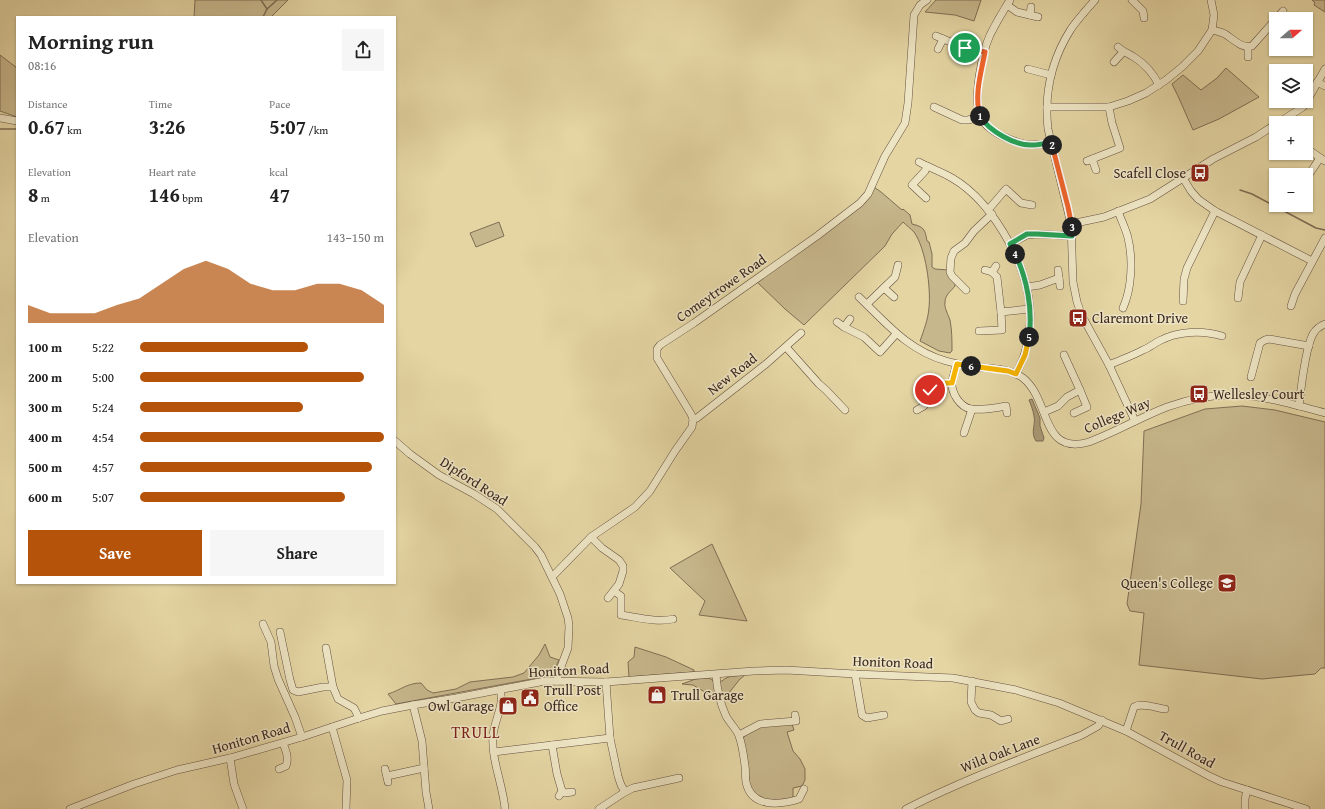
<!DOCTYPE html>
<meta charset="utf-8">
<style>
:root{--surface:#fff;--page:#f6f6f6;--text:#222;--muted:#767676;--accent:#b45309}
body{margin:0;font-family:"Gentium Book Plus",serif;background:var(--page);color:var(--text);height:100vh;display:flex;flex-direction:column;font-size:15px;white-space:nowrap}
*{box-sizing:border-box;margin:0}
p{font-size:13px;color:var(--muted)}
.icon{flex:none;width:22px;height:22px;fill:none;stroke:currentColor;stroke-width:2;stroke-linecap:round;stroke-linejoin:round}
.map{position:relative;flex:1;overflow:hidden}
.side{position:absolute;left:16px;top:16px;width:380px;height:568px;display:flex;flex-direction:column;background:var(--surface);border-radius:0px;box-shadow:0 1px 3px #0004}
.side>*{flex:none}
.needle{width:26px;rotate:70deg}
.buttons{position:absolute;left:1269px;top:12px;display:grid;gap:8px}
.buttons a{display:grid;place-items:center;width:44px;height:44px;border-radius:0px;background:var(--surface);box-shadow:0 1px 3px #0004;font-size:20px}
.pin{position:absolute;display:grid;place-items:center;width:34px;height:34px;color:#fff;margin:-17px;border:2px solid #fff;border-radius:50%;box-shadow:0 1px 4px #0007}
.km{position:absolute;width:20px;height:20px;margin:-10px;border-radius:50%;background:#222;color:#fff;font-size:11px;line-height:20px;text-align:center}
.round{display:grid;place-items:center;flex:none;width:42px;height:42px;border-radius:0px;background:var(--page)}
.summary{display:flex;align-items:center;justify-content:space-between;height:68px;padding:0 12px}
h1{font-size:22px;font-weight:600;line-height:30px}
.metrics{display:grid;grid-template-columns:repeat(3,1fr);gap:6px;height:68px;padding:4px 12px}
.metrics div{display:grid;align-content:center}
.metrics b{font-size:20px;font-weight:600}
.metrics small{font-size:11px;font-weight:400}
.metrics p{font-size:11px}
.chart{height:112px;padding:8px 12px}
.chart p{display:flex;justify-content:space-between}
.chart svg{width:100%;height:72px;margin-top:4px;fill:var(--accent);opacity:.7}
.button{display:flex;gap:8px;margin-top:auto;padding:8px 12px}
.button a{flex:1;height:46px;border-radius:0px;background:var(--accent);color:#fff;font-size:16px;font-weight:600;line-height:46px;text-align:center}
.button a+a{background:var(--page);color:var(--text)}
ul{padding:0 12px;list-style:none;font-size:13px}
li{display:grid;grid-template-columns:64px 48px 1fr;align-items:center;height:30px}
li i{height:10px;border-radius:5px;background:var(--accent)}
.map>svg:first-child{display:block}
.green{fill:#c7b78c;stroke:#806e55}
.water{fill:#aa9976;stroke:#7d6b53}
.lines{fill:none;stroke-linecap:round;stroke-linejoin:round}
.stream{stroke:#7d6b53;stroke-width:1.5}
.minor-casing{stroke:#64513f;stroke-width:8}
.minor{stroke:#ede4c3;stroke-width:7}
.split-1-casing{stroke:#fff;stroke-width:8}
.split-2-casing{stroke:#fff;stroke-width:8}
.split-3-casing{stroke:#fff;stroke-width:8}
.split-4-casing{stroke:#fff;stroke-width:8}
.split-5-casing{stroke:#fff;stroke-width:8}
.split-6-casing{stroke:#fff;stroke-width:8}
.split-7-casing{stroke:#fff;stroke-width:8}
.split-1{stroke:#f0652b;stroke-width:5}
.split-2{stroke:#22a559;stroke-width:5}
.split-3{stroke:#f0652b;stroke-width:5}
.split-4{stroke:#22a559;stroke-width:5}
.split-5{stroke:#22a559;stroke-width:5}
.split-6{stroke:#f5b400;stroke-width:5}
.split-7{stroke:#f5b400;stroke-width:5}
.labels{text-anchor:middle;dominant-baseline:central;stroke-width:3;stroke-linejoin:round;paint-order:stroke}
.poi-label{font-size:14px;fill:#3a251e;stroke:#ede4c3;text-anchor:start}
.street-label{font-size:14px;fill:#3a251e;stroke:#ede4c3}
.quarter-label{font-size:16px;letter-spacing:1px;fill:#7a1f14;stroke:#ede4c3}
</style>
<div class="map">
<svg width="1325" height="809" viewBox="0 0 1325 809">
<rect width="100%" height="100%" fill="#e4d5a3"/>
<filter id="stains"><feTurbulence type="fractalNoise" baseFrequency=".005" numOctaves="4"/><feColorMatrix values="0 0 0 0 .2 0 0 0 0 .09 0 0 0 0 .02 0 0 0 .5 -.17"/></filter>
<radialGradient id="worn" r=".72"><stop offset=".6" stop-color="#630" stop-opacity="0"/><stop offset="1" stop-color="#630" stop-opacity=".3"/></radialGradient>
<g class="green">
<polygon points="195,0 288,0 271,17 194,17"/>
<polygon points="936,0 981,0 974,21 955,15 925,12"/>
<polygon points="1312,0 1325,0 1325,12 1314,5 1315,3"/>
<polygon points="0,55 17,68 17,117 0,111"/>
<path d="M1226,68L1259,97L1219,119L1193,130C1186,115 1180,99 1172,84L1183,75L1201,90L1217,78Z"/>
<path d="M874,187L881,192L902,210L903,209L910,215L912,224C924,227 925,229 927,241L929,242L932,254V267L935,269L948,270L955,284V286C951,291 945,295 945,302C944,308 948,314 950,320C952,330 952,341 952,351L950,353L939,351L920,341C924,330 928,319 929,308C931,288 926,249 914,232C911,229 906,225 903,222L892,234L885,246L804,325L785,309L756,281L844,219L858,208Z"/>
<polygon points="499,222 504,236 476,247 470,233"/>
<polygon points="1242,406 1275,410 1325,422 1325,668 1321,668 1315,674 1262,679 1139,665 1144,613 1130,611 1127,604 1141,504 1144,431 1205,409"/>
<polygon points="712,544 747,621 699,615 705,601 670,568"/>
<path d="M545,644L550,657L559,660L555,668L548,676L396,704L388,694C401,690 407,683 421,683L427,690L433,693L456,689L470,682L513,677L524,673L539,655Z"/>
<polygon points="635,647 666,657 694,670 694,672 629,677 628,662 634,657"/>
<path d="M745,675L740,679L728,694L713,697L693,685L682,684L693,680L695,679L709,678L715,682L722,681C728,675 737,676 745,675Z"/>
<path d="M792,724L794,730L787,732L793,751L800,759L805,769V780L802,786L793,788V797L789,799L767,800L756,795L750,786L743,738C755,724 775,725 792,724Z"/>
</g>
<path class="water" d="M1032,399L1040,418V426L1044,438L1043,441H1036C1030,432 1036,425 1034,416C1033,410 1031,405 1029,400Z"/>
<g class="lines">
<g class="stream">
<polyline points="261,0 267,9 277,0"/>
<polyline points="263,17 267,9"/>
<polyline points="0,129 17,129"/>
<polyline points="1240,190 1252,194 1316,228 1325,230"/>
</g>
<g class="minor-casing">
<g id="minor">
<path d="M1010,0C1003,11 996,23 990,35C982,53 973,97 980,115C983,125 995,133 1004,137C1022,145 1033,147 1051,142"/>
<path d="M1095,0C1087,9 1078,19 1071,29C1052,59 1044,94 1048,129L1071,224L1073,282L1077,302L1082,316L1109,365L1135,421"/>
<polyline points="1132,0 1143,11 1144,18"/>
<polyline points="1007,5 1017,12 1038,17"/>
<polyline points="1030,15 1031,7"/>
<polyline points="1276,19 1283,11"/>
<path d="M1212,30C1217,31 1221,32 1225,34C1233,39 1242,49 1252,46L1276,19"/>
<polyline points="936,36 965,48 985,51"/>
<path d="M1118,47C1123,52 1128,53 1134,57C1145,64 1153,73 1159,85"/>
<polyline points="938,49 943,39"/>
<polyline points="1248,57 1248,47"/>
<polyline points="1114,62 1123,52"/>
<polyline points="1028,69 1051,75"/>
<polyline points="1317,82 1325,86"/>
<polyline points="934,107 962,120 968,120 980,117"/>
<polyline points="1047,107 1109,107 1128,101 1146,93 1166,80 1182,67 1198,51 1212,30 1214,15 1211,0"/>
<polyline points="0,118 17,121"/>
<polyline points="1278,123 1303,107 1307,101 1325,69"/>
<polyline points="1306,148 1325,161"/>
<polyline points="1092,159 1096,170"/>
<polyline points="1087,161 1120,148 1112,123 1109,107"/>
<path d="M919,162C930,168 942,172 952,178C978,193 996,218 1010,244"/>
<polyline points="1183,178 1191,191 1198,199 1215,211 1312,261"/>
<polyline points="1306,179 1320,158"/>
<polyline points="926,198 912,185 925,171 927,166"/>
<polyline points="1289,206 1289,205"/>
<polyline points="988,210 1006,189 1021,203 1032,205"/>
<path d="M1118,211C1121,220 1126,229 1128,238C1133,259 1132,288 1123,308"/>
<polyline points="1071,224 1104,217 1150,199 1213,159 1256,137 1276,124"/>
<polyline points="985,270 992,272 996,266"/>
<polyline points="1058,270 1060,286"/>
<polyline points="992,272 997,277 1001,312 1029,309"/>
<polyline points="1027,287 1040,285 1059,278"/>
<polyline points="884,288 894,297"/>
<polyline points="966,290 952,276 950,272 951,258 954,251 965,243 974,231 992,214"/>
<path d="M859,297C887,324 908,350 946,361C956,364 966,366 976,367C992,369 1009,368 1023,378C1051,400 1040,456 1089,442C1116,432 1141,417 1167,407C1187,400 1209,395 1230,395C1259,394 1296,405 1325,413"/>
<polyline points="1238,298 1240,282 1262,235"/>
<polyline points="1183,301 1184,279 1187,268 1215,211"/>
<polyline points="867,304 895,277 898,265"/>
<polyline points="1291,306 1295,294 1325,238"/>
<polyline points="837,322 844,327 864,337 880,352 896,334"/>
<polyline points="844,327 850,319"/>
<polyline points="979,331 1002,330 1001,312"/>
<polyline points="786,347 819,384 826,390 845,410"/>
<path d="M957,364C955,370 953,376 952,382C951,393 960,407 971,409C981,410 996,408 1006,406L1007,413"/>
<path d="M1109,365C1120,360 1132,356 1143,350C1149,348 1153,344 1159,341C1178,331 1202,330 1222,336"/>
<path d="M1016,374C1039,331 1032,285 1010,244L1027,235L1037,234L1072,236"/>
<polyline points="1251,377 1260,343 1265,340 1269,339 1309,346"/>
<path d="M1299,406C1301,388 1305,349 1313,334C1316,329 1320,326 1325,324"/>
<path d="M917,410L924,406C930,388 931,382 952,383"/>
<polyline points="1044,412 1058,406 1067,397 1080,390 1064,355"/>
<polyline points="1074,413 1087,407 1080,390"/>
<polyline points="693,419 697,418 766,364 801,333"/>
<polyline points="964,433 972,409"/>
<polyline points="395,441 410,454 439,475 474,494 497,509 535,547 541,555 560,594 568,618 569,626 568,648 559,672 557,681"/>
<polyline points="591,537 602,548 619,560 623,566 623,571 619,584 608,598"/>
<polyline points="552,577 591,537 635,507 650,491 675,451 692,427 693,419 691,414 657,358 657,349 660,345 694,323 817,236 860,203 868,194 885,156 905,123 908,103 914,15 920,5 927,0"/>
<path d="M614,591L621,596V615C636,617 658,623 673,619"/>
<polyline points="263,624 271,642 274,666 278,679 295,717 302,737"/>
<polyline points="280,632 290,680 293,690 298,692 323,687 333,687 338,699 354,708 359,718"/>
<polyline points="326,648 333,687"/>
<polyline points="855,674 862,715 867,718 884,715"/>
<path d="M716,675C717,689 720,703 726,716C729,722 738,731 739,736C742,744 744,758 745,766C746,771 745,777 746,782C751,808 780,805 799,799L804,789"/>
<polyline points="972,681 971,702 975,710 979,713 991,715 1001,721 1008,719"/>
<polyline points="606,682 610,738 618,776 621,785 625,792 633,788 679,778"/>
<path d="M500,690C505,704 494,721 493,736C491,759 503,785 505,809"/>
<polyline points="413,705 422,741 426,792 429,809"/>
<polyline points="332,727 347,780 346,809"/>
<path d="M1126,731L1134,707C1142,702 1156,708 1165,709"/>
<polyline points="739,735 760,724 796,721 795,715"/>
<polyline points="552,745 557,774 562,791"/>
<polyline points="494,752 610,738"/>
<polyline points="230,758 234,784 243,809"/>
<path d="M279,769L286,766C289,758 286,751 283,743"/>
<polyline points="385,769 388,782"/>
<polyline points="387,776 424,768"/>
<polyline points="559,796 562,791 565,793 572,792"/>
<polyline points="70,809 134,784 177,770 230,758 302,737 359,718 382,711 413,705 456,698 545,681 606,682 754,671 786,670 855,674 953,678 1016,690 1059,703 1126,731 1209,776 1222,782 1306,809"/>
<polyline points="599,809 625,792"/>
<path d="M906,809C963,780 1023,758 1082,735L1098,726L1102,720"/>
<polyline points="1245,809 1245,799 1247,790"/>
</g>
</g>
<use href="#minor" class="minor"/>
</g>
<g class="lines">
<g class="split-1-casing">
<path id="split-1" d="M965,48L985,52C981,73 974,95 980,116"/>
</g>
<g class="split-2-casing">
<path id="split-2" d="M980,116C989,131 1015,146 1033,145C1039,145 1046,143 1051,142L1052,145"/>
</g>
<g class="split-3-casing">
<polyline id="split-3" points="1052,145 1068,207 1072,227"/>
</g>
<g class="split-4-casing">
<polyline id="split-4" points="1015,254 1010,244 1027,234 1037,234 1072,236 1072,227"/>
</g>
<g class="split-5-casing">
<path id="split-5" d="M1015,254C1027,278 1033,310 1029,337"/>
</g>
<g class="split-6-casing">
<polyline id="split-6" points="971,366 1008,371 1016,374 1025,355 1029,337"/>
</g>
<g class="split-7-casing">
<path id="split-7" d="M930,390C935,382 943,383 952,383L957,364L971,366"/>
</g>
<use href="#split-1" class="split-1"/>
<use href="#split-2" class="split-2"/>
<use href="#split-3" class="split-3"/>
<use href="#split-4" class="split-4"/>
<use href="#split-5" class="split-5"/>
<use href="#split-6" class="split-6"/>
<use href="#split-7" class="split-7"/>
</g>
<defs>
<g id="bus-square" transform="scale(1)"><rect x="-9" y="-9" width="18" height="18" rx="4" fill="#8f2418" stroke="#ede4c3"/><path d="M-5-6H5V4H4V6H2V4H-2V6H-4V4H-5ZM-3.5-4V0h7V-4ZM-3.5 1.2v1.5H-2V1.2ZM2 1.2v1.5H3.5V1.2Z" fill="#fff"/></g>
<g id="school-square" transform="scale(1)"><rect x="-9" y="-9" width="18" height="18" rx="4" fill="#8f2418" stroke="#ede4c3"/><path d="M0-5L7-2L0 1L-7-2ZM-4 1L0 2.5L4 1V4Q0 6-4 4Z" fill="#fff"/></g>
<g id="shop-square" transform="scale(1)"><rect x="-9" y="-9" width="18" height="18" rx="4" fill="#8f2418" stroke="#ede4c3"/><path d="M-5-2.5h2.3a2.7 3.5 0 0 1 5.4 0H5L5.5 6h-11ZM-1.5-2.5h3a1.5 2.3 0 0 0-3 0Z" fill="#fff"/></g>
<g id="civic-square" transform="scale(1)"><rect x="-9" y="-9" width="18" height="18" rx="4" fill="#8f2418" stroke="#ede4c3"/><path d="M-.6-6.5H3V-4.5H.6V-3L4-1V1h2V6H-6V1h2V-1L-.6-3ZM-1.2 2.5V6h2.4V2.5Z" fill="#fff"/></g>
</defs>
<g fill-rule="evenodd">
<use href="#bus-square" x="1200" y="173"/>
<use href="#bus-square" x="1078" y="318"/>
<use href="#bus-square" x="1199" y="394"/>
<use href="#school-square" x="1227" y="583"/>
<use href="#shop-square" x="657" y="695"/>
<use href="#civic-square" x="530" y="698"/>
<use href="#shop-square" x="508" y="706"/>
</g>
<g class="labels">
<g class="poi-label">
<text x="1186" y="173" text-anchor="end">Scafell Close</text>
<text x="1092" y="318">Claremont Drive</text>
<text x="1213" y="394">Wellesley Court</text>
<text x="1213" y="583" text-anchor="end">Queen's College</text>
<text x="544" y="690">Trull Post<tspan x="544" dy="16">Office</tspan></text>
<text x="671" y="695">Trull Garage</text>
<text x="494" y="706" text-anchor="end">Owl Garage</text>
</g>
<g class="street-label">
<text transform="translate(721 288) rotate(-35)">Comeytrowe Road</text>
<text transform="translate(732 374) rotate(-38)">New Road</text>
<text transform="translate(1117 415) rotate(-23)">College Way</text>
<text transform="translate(474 481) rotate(33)">Dipford Road</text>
<text transform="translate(893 662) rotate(2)">Honiton Road</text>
<text transform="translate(569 670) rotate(-3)">Honiton Road</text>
<text transform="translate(251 738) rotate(-16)">Honiton Road</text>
<text transform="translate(1187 749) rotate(29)">Trull Road</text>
<text transform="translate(1000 753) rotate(-21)">Wild Oak Lane</text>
</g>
<g class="quarter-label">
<text x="476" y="732">TRULL</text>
</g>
</g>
<rect width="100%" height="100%" filter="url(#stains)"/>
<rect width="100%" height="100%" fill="url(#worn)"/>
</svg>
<div class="buttons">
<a><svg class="needle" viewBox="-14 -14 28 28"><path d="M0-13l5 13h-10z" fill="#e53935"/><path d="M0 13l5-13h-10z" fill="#767676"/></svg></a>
<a><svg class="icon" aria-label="layers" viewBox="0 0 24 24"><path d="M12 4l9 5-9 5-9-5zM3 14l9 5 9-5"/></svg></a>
<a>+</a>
<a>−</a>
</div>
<div class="pin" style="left:965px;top:48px;background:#1e9e55"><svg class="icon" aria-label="arrive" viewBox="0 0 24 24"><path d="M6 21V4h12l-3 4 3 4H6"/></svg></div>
<div class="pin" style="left:930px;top:390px;background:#d93025"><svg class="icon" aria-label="check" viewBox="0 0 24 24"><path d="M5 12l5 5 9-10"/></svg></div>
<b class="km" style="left:980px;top:116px">1</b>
<b class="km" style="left:1052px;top:145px">2</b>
<b class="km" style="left:1072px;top:227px">3</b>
<b class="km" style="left:1015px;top:254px">4</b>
<b class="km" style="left:1029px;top:337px">5</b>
<b class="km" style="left:971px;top:366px">6</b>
<section class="side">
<div class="summary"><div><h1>Morning run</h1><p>08:16</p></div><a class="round"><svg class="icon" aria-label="share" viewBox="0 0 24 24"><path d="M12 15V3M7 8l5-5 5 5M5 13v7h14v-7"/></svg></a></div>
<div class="metrics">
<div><p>Distance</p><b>0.67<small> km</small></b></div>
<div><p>Time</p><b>3:26</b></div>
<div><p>Pace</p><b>5:07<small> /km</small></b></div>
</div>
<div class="metrics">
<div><p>Elevation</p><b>8<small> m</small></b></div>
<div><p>Heart rate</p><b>146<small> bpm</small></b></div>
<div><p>kcal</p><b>47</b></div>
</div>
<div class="chart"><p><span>Elevation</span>143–150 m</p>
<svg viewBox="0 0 160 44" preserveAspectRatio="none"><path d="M0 44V33L10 38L20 38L30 38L40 33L50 29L60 20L70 11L80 6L90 11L100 20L110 24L120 24L130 20L140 20L150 24L160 33V44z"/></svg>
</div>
<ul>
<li><b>100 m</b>5:22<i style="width:69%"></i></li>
<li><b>200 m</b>5:00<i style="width:92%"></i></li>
<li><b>300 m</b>5:24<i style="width:67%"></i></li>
<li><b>400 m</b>4:54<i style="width:100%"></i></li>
<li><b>500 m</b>4:57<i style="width:95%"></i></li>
<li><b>600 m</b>5:07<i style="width:84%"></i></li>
</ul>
<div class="button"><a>Save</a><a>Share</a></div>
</section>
</div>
